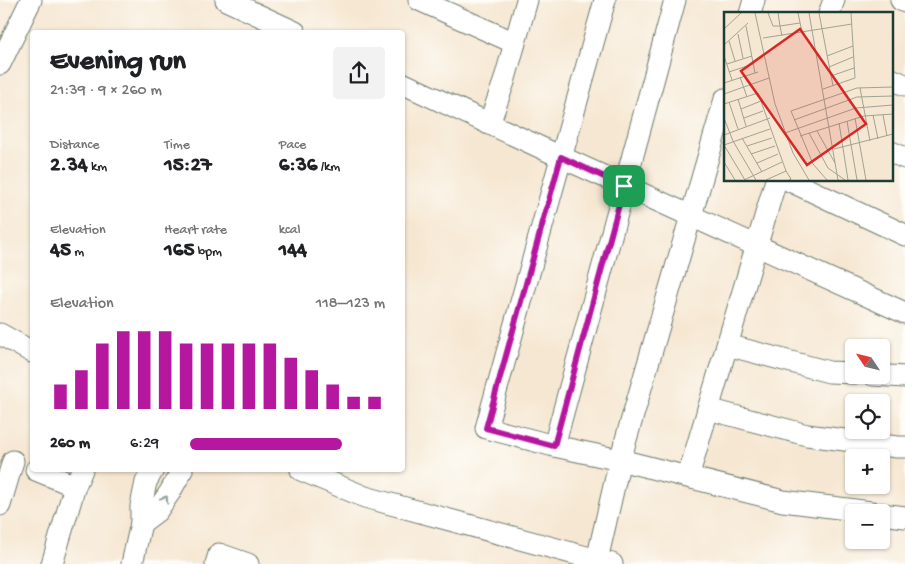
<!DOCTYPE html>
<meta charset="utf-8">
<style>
:root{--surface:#fff;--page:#f2f2f2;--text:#202124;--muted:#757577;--accent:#b5179e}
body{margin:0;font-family:"Gochi Hand",sans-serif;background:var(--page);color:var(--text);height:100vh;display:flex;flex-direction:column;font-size:19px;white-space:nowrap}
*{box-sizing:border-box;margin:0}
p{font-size:16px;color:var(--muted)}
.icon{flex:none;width:28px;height:28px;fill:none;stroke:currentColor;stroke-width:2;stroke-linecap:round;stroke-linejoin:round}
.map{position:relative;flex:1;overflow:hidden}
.drawer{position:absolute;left:30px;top:30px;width:375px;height:442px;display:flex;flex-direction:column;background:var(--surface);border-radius:5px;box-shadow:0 1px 4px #0004}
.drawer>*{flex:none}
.needle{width:32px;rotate:305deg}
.fabs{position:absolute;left:845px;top:339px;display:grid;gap:10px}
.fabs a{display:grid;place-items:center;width:45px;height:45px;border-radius:5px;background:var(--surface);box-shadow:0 1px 4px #0004;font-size:25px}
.pin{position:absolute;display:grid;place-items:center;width:42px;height:42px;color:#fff;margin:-21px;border-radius:10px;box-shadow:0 2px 8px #0006}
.round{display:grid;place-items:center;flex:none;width:52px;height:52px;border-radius:5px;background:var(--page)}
.overview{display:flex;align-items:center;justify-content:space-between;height:85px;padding:0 20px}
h1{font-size:28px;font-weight:700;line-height:38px}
.figures{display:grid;grid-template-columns:repeat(3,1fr);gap:8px;height:85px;padding:5px 20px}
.figures div{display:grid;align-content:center}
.figures b{font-size:21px;font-weight:700}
.figures small{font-size:14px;font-weight:400}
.figures p{font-size:14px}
.chart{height:140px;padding:10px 20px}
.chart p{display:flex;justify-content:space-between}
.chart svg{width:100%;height:90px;margin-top:5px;stroke:var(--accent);stroke-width:6}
ul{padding:0 20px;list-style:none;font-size:16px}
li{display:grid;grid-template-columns:80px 60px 1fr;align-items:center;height:38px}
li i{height:12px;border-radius:6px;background:var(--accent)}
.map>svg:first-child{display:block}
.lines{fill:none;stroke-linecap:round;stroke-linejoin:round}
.minor-casing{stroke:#6a786b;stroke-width:23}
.minor{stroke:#fff;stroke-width:21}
.oneway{stroke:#8f9e9a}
.route-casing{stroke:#fff;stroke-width:10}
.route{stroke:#b5179e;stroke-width:6}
.inset-road{fill:none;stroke:#a0a393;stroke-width:1}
.view{fill:#d62828;fill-opacity:0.15;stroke:#d62828;stroke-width:2.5}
.inset-edge{fill:none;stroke:#1f3d34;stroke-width:2.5}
</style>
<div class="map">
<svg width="905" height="564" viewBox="0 0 905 564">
<rect width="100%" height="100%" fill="#fdfcf7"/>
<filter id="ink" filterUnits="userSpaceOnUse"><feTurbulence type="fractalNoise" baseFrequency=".02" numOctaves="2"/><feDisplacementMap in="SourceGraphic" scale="10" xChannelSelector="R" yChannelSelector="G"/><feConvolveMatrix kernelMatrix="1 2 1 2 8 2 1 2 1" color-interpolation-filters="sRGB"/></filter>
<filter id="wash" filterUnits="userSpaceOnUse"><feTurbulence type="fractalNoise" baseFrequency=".0096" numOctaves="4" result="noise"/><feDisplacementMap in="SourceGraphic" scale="20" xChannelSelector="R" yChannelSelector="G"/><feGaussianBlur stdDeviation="1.12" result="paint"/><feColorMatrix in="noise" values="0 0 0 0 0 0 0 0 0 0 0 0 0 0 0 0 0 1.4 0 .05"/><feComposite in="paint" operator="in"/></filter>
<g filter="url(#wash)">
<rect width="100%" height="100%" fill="#f6e7d2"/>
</g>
<g filter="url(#ink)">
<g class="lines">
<g class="minor-casing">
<g id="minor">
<polyline points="226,0 295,32"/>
<polyline points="419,0 515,43"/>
<polyline points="605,0 486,428 554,446 620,460 783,501 871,512"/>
<polyline points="901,0 905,2"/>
<polyline points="750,14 754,0"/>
<polyline points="829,14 834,0"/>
<polyline points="0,64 31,0"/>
<polyline points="891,79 905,85"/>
<polyline points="402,83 561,157 905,313"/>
<polyline points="489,124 504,82 527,0"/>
<polyline points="891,152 905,158"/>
<polyline points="788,180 905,235"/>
<polyline points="0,334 32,352"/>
<polyline points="727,345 829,372 854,373"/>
<polyline points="873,375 905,377"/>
<polyline points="708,409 807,435 897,447 905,447"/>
<polyline points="554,446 675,0"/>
<polyline points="36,470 75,486"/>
<polyline points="301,470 365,497 612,564"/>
<polyline points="688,477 776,180"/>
<polyline points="0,505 13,461"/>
<polyline points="881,514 905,517"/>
<polyline points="141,523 157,511 170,492 182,470"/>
<polyline points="597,560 620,460 725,99"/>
<polyline points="52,564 75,486 82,470"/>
<polyline points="132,564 141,523 141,506 146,482 153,470"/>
<polyline points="216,564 219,554 248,564"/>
</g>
</g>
<use href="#minor" class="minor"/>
</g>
<defs><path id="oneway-chevron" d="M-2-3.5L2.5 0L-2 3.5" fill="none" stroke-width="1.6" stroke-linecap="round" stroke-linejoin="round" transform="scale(1.25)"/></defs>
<use class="oneway" href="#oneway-chevron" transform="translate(165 499) rotate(-56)"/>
</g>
<g class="lines" filter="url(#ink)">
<g class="route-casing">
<polygon id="route" points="561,157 624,186 554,446 486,428"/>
</g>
<use href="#route" class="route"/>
</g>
<g transform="translate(724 12)">
<rect width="169" height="169" fill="#f6e7d2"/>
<path class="inset-road" d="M31,1L51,92L69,141L85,168M44,1L49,14H56L54,1M74,1L78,20M85,1L114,168M95,1L109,74M22,14L31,61M0,17L17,1M14,22L19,46M58,24L56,14L76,11M39,26L128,12M5,29L11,49M0,33L24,11M0,44L8,68M103,44L129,34M3,52L28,44M105,55L129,45M5,60L29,52M107,64L130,56M16,65L23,85M0,71L34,60M136,76L146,129M99,77L131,66L127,1M0,82L45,66M14,87L22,114M5,90L14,117M0,92L34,81L62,159M17,97L37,89M149,103L154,127M159,103L163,124M0,106L9,129L32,168M20,106L39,99M131,106L142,168M70,108L133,85L169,84M123,109L133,168M115,111L124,168M93,119L111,151M61,121L132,96L169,93M85,121L104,156L121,168M0,123L46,106M76,124L140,104L169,102M18,126L38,160M0,133L46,117M0,133L21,168M23,134L48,126M110,137L169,122M27,142L51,134M0,150L11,168M33,151L54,142M20,168L58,150M42,168L62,159L67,167L65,168M103,168L89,152L67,99L133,76L169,75"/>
<path class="view" d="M76,17L142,112L83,153L17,59Z"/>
<rect width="169" height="169" class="inset-edge"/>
</g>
</svg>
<div class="fabs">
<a><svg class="needle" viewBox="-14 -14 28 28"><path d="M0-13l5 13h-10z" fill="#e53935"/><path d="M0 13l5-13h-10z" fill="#757577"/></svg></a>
<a><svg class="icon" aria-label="locate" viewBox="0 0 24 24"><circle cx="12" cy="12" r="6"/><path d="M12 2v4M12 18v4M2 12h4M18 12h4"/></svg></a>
<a>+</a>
<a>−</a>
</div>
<div class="pin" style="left:624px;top:186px;background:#1e9e55"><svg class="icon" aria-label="arrive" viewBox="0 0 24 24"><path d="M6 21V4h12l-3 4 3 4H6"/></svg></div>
<section class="drawer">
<div class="overview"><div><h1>Evening run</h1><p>21:39 · 9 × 260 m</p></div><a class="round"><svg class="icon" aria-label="share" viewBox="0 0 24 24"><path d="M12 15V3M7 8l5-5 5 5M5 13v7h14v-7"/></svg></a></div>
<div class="figures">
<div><p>Distance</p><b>2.34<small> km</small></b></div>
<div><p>Time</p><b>15:27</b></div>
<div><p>Pace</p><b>6:36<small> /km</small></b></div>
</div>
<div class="figures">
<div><p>Elevation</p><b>45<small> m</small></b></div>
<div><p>Heart rate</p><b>165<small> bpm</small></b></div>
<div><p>kcal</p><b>144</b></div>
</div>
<div class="chart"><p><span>Elevation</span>118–123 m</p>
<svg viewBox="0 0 160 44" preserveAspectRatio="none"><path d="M5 44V32M15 44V25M25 44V12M35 44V6M45 44V6M55 44V6M65 44V12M75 44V12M85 44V12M95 44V12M105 44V12M115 44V19M125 44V25M135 44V32M145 44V38M155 44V38"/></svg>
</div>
<ul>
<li><b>260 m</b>6:29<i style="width:78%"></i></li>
</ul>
</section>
</div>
